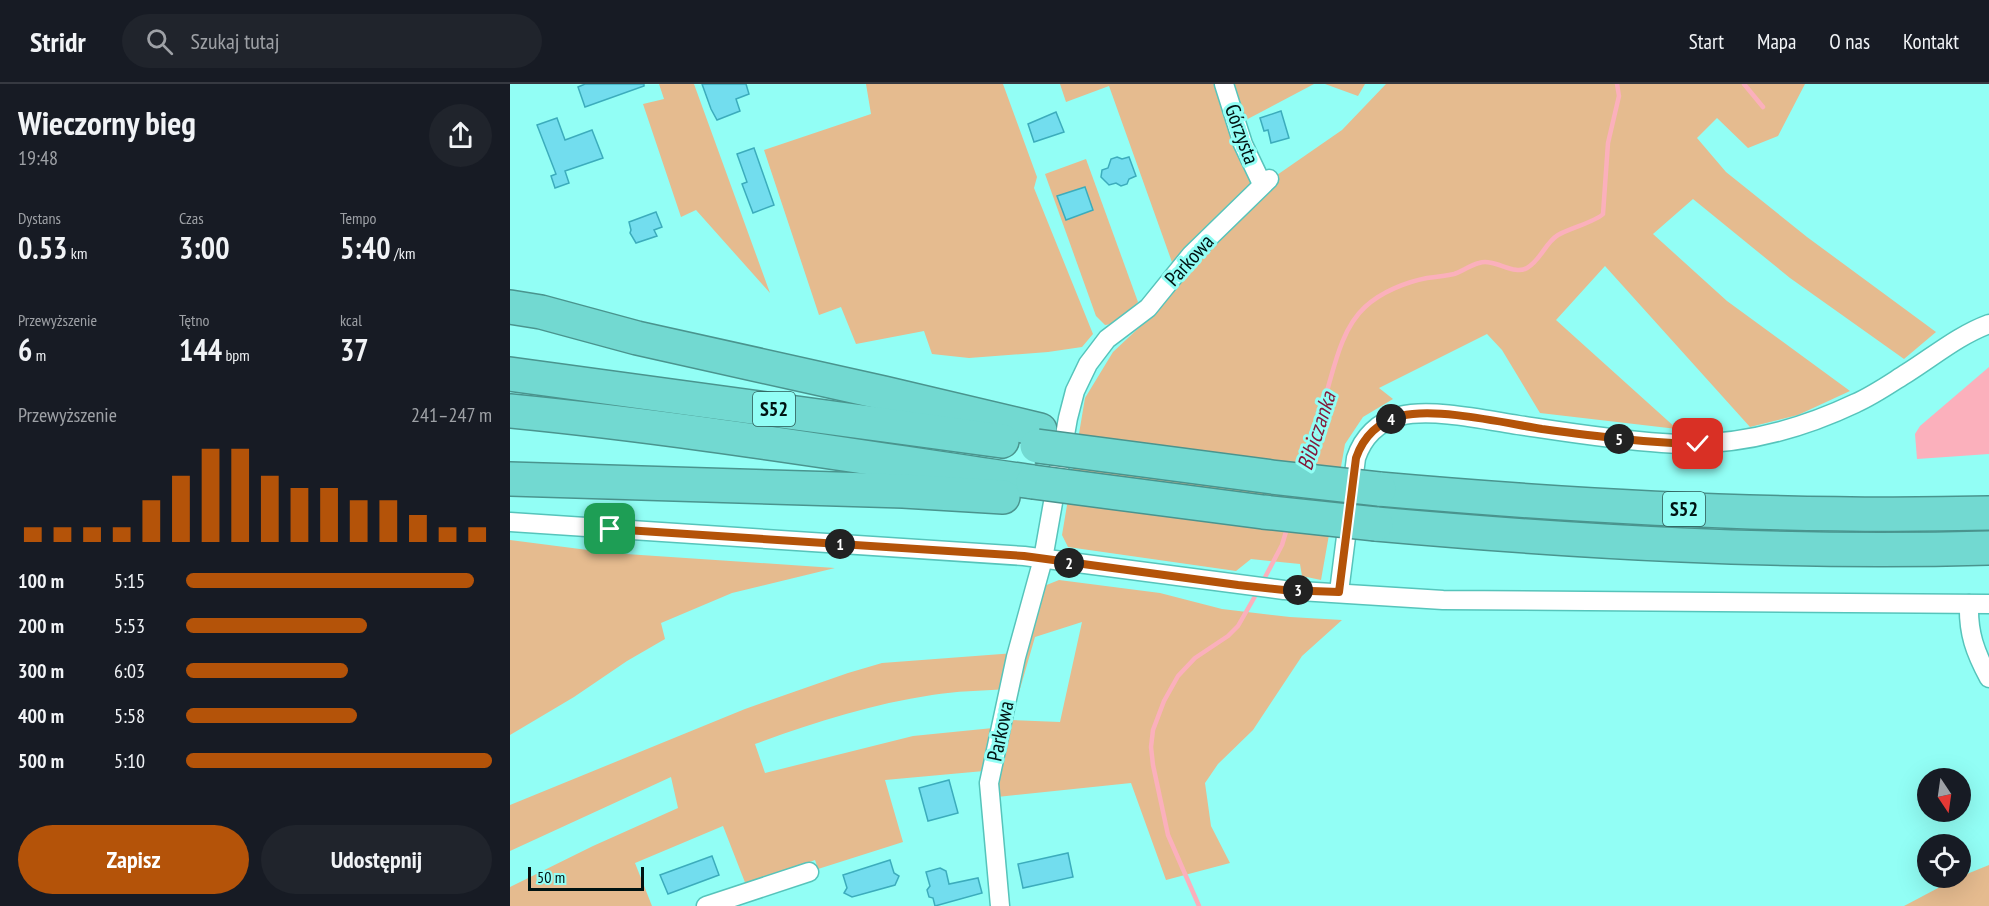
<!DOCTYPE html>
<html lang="pl">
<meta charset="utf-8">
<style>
:root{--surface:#171b24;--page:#20242c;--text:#f1f3f6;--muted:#9ea1a6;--line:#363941;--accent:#b45309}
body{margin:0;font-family:"PT Sans Narrow",sans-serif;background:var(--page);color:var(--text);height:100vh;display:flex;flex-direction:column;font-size:22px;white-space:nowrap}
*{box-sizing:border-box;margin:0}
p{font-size:20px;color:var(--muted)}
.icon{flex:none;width:33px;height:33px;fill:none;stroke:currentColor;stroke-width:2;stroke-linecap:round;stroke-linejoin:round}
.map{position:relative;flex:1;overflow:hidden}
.sheet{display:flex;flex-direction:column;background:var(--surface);width:510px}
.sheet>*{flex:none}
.needle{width:39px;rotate:167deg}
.fabs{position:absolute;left:1407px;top:684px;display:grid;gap:12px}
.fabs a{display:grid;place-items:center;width:54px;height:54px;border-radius:50%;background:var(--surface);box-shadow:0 6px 24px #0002;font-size:30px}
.scale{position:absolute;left:18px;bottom:15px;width:116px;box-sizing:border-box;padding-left:6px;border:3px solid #001312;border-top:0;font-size:16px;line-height:21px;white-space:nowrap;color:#001312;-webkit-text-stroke:4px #92fef5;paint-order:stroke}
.pin{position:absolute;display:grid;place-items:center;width:51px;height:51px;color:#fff;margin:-26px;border-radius:12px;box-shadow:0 3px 9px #0006}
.km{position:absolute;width:30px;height:30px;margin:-15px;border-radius:50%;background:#222;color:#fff;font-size:16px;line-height:30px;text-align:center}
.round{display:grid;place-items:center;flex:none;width:63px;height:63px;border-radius:32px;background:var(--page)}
.headline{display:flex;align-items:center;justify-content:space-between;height:102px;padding:0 18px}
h1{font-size:33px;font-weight:600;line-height:45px}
.metrics{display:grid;grid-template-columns:repeat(3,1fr);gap:9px;height:102px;padding:6px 18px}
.metrics div{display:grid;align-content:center}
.metrics b{font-size:30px;font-weight:600}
.metrics small{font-size:16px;font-weight:400}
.metrics p{font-size:16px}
.chart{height:168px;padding:12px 18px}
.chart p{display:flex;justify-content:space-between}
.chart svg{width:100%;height:108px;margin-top:6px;stroke:var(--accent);stroke-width:6}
.cta{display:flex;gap:12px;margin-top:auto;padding:12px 18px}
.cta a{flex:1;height:69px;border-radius:36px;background:var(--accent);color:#fff;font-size:24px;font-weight:600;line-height:69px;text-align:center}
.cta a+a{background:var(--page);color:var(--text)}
ul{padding:0 18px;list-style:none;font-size:20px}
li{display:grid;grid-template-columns:96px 72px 1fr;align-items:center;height:45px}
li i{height:15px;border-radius:8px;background:var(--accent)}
header{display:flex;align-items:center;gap:36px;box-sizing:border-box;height:84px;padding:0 30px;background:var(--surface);border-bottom:2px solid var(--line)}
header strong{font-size:28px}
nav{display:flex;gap:33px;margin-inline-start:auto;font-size:21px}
.search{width:420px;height:54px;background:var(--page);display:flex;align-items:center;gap:15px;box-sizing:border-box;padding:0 21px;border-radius:33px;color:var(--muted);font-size:22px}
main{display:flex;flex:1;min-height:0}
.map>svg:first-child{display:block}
.green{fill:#e5bb8f;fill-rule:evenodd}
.water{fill:#fbb0bc}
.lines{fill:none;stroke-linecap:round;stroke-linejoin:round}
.stream{stroke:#fbb0bc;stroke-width:4.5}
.building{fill:#72ddee;stroke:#3cacbc;stroke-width:1.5}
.minor-casing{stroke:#56c4bb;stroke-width:21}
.motorway-casing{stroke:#4a948e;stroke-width:36}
.minor{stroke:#fff;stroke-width:18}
.motorway{stroke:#72d9d1;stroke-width:33}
.motorway-bridge-casing{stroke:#4a948e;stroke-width:36;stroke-linecap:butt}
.motorway-bridge{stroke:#72d9d1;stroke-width:33}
.route-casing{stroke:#fff;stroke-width:12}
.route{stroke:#b45309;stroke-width:8}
.labels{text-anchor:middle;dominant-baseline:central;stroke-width:6;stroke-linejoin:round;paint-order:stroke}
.shield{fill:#92fef5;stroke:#2c5a56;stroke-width:1.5}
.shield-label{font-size:20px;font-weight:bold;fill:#001312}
.street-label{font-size:21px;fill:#001312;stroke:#92fef5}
.water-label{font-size:22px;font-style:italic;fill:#831a3a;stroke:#92fef5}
</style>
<header>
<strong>Stridr</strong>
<div class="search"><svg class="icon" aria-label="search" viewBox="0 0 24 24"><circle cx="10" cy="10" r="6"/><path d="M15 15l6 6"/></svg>Szukaj tutaj</div>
<nav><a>Start</a><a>Mapa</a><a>O nas</a><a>Kontakt</a></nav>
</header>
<main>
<section class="sheet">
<div class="headline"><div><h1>Wieczorny bieg</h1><p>19:48</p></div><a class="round"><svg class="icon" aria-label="share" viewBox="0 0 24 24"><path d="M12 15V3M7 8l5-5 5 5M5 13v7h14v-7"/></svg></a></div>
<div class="metrics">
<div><p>Dystans</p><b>0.53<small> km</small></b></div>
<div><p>Czas</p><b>3:00</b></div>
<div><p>Tempo</p><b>5:40<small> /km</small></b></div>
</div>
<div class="metrics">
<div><p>Przewyższenie</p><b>6<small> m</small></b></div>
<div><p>Tętno</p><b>144<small> bpm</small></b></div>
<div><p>kcal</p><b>37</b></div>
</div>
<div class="chart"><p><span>Przewyższenie</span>241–247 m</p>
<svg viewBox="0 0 160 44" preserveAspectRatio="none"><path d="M5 44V38M15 44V38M25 44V38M35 44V38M45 44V27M55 44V17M65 44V6M75 44V6M85 44V17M95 44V22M105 44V22M115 44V27M125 44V27M135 44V33M145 44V38M155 44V38"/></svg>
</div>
<ul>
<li><b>100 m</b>5:15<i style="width:94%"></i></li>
<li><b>200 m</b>5:53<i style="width:59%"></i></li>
<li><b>300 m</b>6:03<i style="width:53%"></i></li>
<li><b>400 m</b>5:58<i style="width:56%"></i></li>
<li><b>500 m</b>5:10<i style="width:100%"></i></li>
</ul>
<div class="cta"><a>Zapisz</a><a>Udostępnij</a></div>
</section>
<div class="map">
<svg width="1479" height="822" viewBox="0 0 1479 822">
<rect width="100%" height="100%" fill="#92fef5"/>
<g class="green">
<polygon points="149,0 184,0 260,209 186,126 171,133 133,20 154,15"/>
<polygon points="356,0 493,0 527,93 524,104 583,250 572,263 538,268 459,274 422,270 414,247 346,260 331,223 309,231 254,66 361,30"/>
<polygon points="550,0 711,0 742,102 663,181 599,2 556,18"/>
<polygon points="719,0 804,0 732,38"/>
<polygon points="815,0 855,0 848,12"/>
<polygon points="876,0 1295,0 1268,52 1238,64 1207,34 1187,54 1216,88 1297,153 1426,248 1394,275 1280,194 1183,115 1143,150 1217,217 1340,307 1288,331 1240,343 1095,182 1046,236 1167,345 1030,329 992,266 977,250 869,304 883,315 853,333 835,360 811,496 792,492 790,480 741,475 726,487 558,463 552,451 575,314 603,268 652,222 686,172 767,91 832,46"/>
<polygon points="576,75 628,218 610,239 595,241 586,232 535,90"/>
<polygon points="0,456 101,469 325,484 222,509 151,539 155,555 117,577 64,613 0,651"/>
<path d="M549,496L650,509L712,525L780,533L832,536L792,572L743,646L708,680L695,699L701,742L720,779L656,796L621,699L487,713L486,697L529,504ZM572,538L550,638L501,636L525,553Z"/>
<path d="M505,569L495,605C471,607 446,607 422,611C362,620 302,639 245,660L255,689L403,652L483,644L474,687L375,696L393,758L308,785L305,776L236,801L213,742L125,779L142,822H0V803L83,762L168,724L161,693L0,767V721L235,625L338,589L372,579Z"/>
<polygon points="1479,781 1479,822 1394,822 1447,794"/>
</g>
<polygon class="water" points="1479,283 1479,370 1407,375 1405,350 1410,342"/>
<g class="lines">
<g class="stream">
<polyline points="1234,0 1253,23"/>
<path d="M795,385C802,361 809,338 815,314C824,284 831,245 855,223C871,208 896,198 917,194C926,193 935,192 944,190C952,188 960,181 969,179C985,174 1004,192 1017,184C1031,176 1035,159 1048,151C1060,144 1085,138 1093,130L1098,59L1109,12L1107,0"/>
<polyline points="752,499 772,461 778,441"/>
<polyline points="689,822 658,751 643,681 641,663 643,646 654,617 668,592 685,574 718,552 728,542 748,507"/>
</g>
</g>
<g class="building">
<polygon points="75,0 134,0 134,2 75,23 68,3"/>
<polygon points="192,0 236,0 239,10 226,15 230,27 207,36 201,25"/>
<polygon points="771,27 779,54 761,59 758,46 754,47 750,34"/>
<polygon points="546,28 554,48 524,58 518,40"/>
<polygon points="47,34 55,56 82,46 93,74 55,87 59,99 45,104 41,92 46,90 27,41"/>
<polygon points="244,64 264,121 243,129 232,100 237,98 227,70"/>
<polygon points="607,73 612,75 619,73 626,92 619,95 617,100 611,102 606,99 599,101 591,93 592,86 598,84 601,75"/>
<polygon points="575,103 583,126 556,136 547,112"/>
<polygon points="146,128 152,143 144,146 147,152 126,159 120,149 121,146 119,138"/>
<polygon points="439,696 448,729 418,737 409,704"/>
<polygon points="558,769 563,793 513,804 508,780"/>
<polygon points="202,772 209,791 158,810 150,791"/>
<polygon points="380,776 384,789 389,792 385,801 342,813 334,809 337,804 333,791"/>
<polygon points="430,784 436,787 439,800 468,794 472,809 425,822 423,814 419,813 417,806 420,802 416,788"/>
</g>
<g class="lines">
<g class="minor-casing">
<g id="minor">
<polyline points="714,0 733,60 752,100"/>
<polyline points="0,438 514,472 774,506 933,516 1479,520"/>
<path d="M829,508L846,374C853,353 868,338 890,332C921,324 976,336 1008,341C1055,348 1104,356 1152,359C1220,364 1285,348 1346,319C1364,311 1381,299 1397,289C1424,272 1449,251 1479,240"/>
<path d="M1459,520C1458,549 1465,568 1479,594"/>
<polyline points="196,822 299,788"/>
<polyline points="490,822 479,699 506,573 533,475 558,334 565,307 578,280 597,255 638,224 681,171 759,95"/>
</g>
</g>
<g class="motorway-casing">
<g id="motorway">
<polyline points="0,223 31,228 127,254 374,309 530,346"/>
<polyline points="0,290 492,357"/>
<path d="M0,327C175,344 349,373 523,398"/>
<polyline points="0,395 393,407 493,413"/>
<path d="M869,405C1072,423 1275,434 1479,429"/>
<path d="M866,440C1069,458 1274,470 1479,464"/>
</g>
</g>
<use href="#minor" class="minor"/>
<use href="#motorway" class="motorway"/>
<g class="motorway-bridge-casing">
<g id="motorway-bridge">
<polyline points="527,362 762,393 869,405"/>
<polyline points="523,398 753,428 866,440"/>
</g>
</g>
<use href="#motorway-bridge" class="motorway-bridge"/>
</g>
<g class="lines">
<g class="route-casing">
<path id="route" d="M100,445L514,472L728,501L774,506L829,508L846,374C853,353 869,337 891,332C926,323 995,339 1032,345C1084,352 1136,359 1188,360"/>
</g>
<use href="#route" class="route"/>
</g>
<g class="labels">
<g class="shield">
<rect x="243" y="308" width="42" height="34" rx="4.5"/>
<rect x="1153" y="408" width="42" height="34" rx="4.5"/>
</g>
<g class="shield-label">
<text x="264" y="325">S52</text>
<text x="1174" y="425">S52</text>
</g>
<g class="street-label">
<text transform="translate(732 50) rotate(70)">Górzysta</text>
<text transform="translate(679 176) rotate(-48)">Parkowa</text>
<text transform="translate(490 647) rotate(-78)">Parkowa</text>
</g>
<g class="water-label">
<text transform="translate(806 347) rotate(-72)">Bibiczanka</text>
</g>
</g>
</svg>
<div class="fabs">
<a><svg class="needle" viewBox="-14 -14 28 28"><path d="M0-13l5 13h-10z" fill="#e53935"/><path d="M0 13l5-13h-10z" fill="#9ea1a6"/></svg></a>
<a><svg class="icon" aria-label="locate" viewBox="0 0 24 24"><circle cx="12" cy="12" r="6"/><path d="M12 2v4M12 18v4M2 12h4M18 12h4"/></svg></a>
</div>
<div class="scale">50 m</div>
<div class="pin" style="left:100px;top:445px;background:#1e9e55"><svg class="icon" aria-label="arrive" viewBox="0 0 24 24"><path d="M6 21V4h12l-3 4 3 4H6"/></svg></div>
<div class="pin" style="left:1188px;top:360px;background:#d93025"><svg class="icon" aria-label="check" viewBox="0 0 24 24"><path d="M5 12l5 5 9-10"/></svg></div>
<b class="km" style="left:330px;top:460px">1</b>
<b class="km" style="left:559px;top:479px">2</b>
<b class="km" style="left:788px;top:506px">3</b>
<b class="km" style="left:881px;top:335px">4</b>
<b class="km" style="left:1109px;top:355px">5</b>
</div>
</main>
